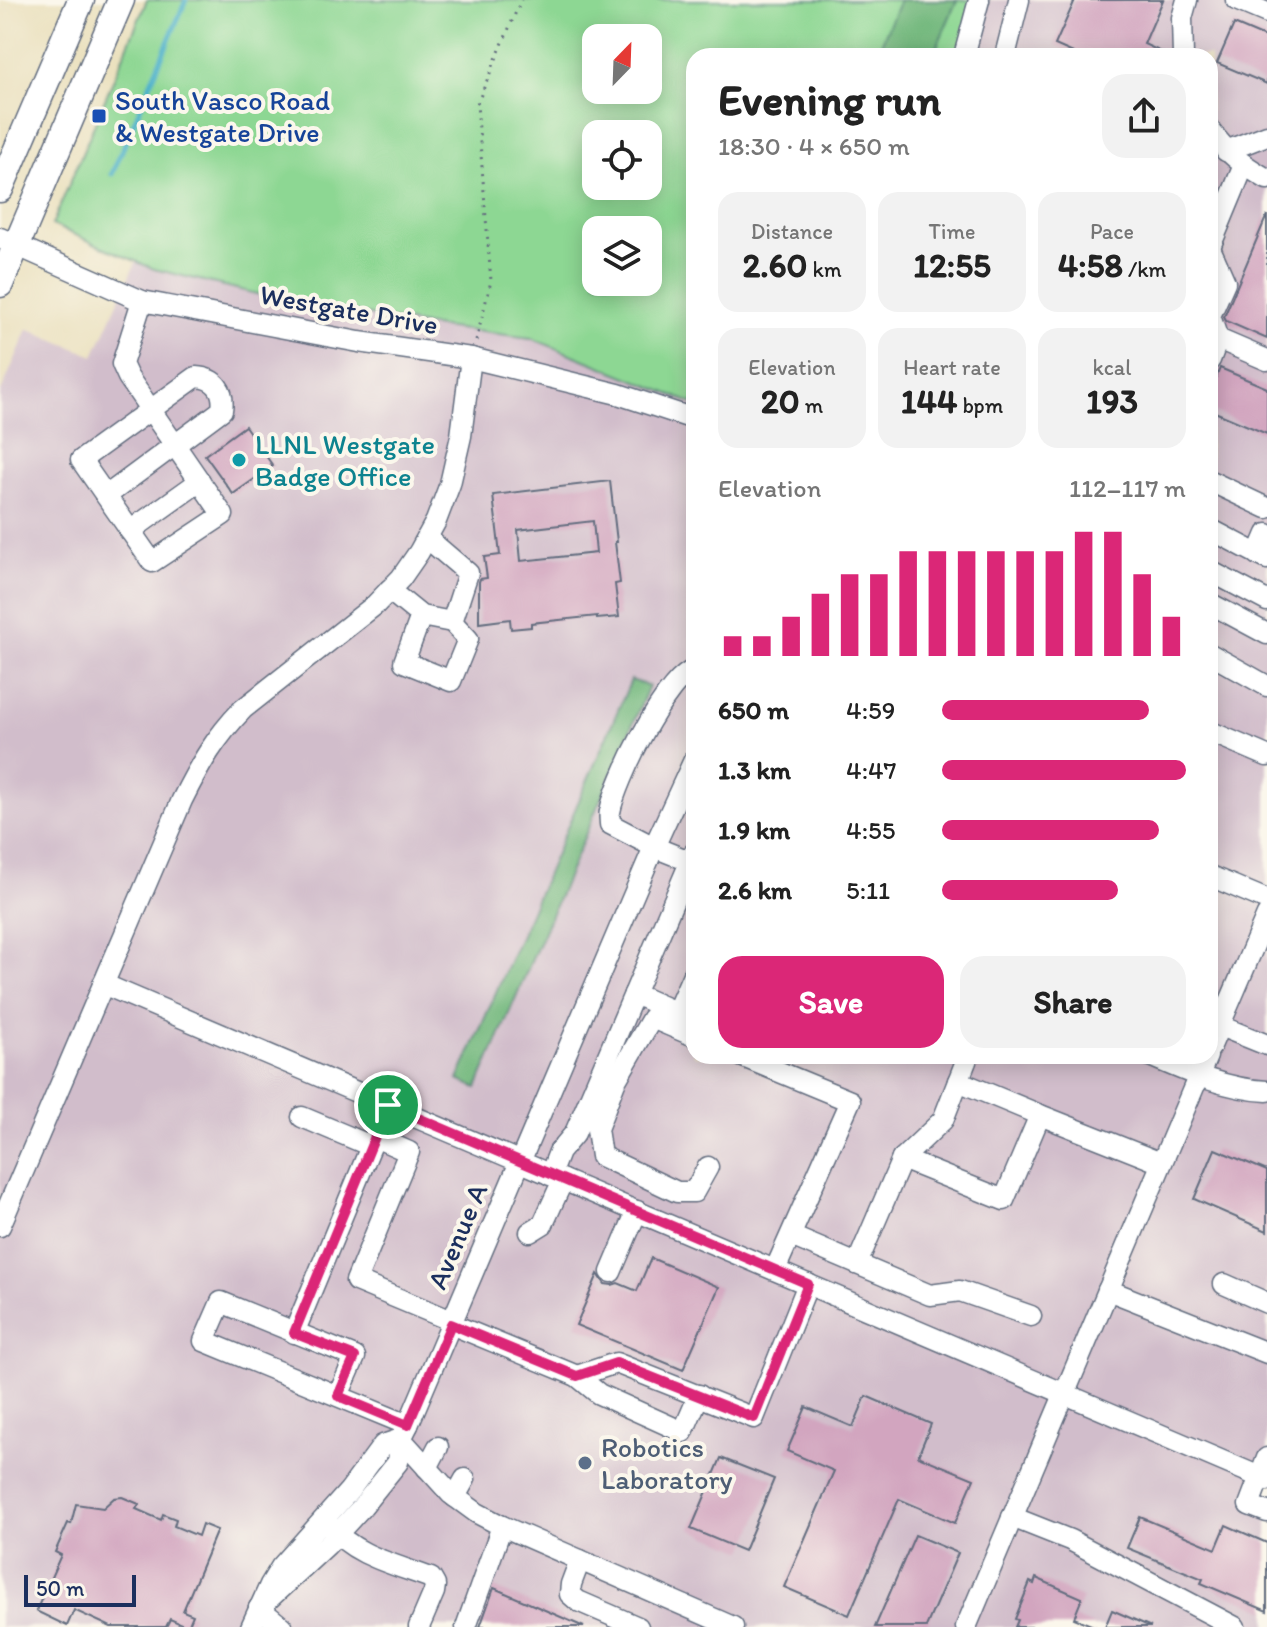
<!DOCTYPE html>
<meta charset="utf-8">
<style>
:root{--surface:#fff;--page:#f2f2f2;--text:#222;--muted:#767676;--accent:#db2777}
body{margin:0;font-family:Itim,sans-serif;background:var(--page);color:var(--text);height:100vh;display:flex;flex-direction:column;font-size:30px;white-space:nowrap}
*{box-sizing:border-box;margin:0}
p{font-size:26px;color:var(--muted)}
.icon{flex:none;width:44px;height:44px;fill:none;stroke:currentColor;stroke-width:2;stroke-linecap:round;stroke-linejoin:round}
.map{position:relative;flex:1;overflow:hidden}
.drawer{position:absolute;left:686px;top:48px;width:532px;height:1016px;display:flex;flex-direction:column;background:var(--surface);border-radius:24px;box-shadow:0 4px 20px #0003}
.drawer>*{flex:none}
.needle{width:52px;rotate:23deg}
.buttons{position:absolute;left:582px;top:24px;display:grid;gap:16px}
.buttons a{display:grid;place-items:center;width:80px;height:80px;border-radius:16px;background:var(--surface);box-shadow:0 4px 20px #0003;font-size:40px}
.scale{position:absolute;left:24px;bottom:20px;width:112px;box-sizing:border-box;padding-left:8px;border:4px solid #1b2f5e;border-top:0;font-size:22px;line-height:28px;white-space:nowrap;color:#1b2f5e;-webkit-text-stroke:6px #fbf7ec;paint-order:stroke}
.pin{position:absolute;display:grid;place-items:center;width:68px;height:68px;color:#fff;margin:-34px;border:4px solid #fff;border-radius:50%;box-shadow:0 2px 8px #0007}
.round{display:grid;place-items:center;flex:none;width:84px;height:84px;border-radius:24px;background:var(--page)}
.overview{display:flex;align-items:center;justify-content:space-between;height:136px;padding:0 32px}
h1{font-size:44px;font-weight:800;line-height:60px}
.metrics{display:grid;grid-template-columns:repeat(3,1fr);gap:12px;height:136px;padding:8px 32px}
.metrics div{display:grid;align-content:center;border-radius:20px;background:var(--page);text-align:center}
.metrics b{font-size:34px;font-weight:800}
.metrics small{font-size:22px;font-weight:400}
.metrics p{font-size:22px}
.chart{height:224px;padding:16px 32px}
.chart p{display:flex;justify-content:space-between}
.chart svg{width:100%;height:144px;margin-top:8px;stroke:var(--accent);stroke-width:6}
.action{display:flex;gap:16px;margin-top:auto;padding:16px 32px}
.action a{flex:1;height:92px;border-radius:24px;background:var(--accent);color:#fff;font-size:32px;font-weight:800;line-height:92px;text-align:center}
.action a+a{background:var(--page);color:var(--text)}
ul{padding:0 32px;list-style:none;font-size:26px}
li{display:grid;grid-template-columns:128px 96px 1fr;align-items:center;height:60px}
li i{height:20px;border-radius:10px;background:var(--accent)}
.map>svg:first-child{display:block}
.industrial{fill:#d1bdcb;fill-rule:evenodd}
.green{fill:#8dd793;stroke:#548378;stroke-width:2;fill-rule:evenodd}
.forest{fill:#72b87d;stroke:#46746e;stroke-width:2}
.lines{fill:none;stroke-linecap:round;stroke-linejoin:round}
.stream{stroke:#4bb1ca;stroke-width:5}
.building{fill:#d2a5bf;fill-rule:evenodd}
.minor-casing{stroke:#636d7f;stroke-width:23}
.major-casing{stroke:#636d7f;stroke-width:29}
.path{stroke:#636d7f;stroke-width:3;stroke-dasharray:2 6;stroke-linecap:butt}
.minor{stroke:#fff;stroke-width:20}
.major{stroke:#fff;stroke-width:26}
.route-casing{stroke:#fff;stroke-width:16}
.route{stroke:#db2777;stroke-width:10}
.transit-dot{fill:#1a4fb4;stroke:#fbf7ec;stroke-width:3}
.culture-dot{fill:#0f9aa8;stroke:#fbf7ec;stroke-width:3}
.service-dot{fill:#5c6f8a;stroke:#fbf7ec;stroke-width:3}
.labels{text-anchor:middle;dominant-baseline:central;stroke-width:8;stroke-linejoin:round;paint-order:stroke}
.transit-label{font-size:28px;fill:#164399;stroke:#fbf7ec;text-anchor:start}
.street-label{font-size:28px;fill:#1b2f5e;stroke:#fbf7ec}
.culture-label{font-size:28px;fill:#0d838f;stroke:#fbf7ec;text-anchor:start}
.service-label{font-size:28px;fill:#4e5e75;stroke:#fbf7ec;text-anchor:start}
</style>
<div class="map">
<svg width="1267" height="1627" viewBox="0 0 1267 1627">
<rect width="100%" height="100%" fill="#fbf7ec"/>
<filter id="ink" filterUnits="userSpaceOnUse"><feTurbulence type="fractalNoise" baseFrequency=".0125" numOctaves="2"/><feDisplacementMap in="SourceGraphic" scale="16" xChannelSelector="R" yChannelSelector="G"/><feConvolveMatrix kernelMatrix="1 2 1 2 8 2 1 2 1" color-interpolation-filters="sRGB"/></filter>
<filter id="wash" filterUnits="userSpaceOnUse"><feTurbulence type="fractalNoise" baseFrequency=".006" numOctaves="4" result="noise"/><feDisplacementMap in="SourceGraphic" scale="32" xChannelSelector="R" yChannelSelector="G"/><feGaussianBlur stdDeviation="1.8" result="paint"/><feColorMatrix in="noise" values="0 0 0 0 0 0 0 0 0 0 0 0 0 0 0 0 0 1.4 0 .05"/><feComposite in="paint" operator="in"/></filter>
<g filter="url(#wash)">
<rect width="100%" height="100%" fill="#eae0bd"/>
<path class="industrial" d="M171,0H1267V1627H0V394L28,329L94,356L153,223ZM596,38H648V90H596ZM694,56H1210V1056H694ZM596,134H648V186H596ZM596,230H648V282H596Z"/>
<path class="green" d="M147,0H988L964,56H694V404L531,338L425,325L265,296L154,269L52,225ZM596,38H648V90H596ZM596,134H648V186H596ZM596,230H648V282H596Z"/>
<g class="forest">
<polygon points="900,0 957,0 933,56 876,56"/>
<polygon points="631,680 649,686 477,1088 458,1080"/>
</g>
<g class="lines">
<polyline class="stream" points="112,174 186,0"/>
</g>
<g id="blocks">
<g class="building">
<polygon points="1075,0 1163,0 1144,44 1170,56 1080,56 1055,45"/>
<polygon points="1234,24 1267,38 1267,84 1217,63"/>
<polygon points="1267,215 1267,339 1226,321 1224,317"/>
<polygon points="1220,368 1267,388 1267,434 1210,410 1210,393"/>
<polygon points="245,426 273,466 233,494 205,455"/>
<path d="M610,481L617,542H615L620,583L615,584L619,617L597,619V616L531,623V627L511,629L510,619L479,623V582L480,579L487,578L484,557L500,555L493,495ZM593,521L596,553L521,561L518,530Z"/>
<polygon points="1215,1149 1267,1171 1267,1231 1194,1199"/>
<polygon points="651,1258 719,1287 683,1370 576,1325 598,1274 605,1284 612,1285 618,1283 637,1291"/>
<polygon points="866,1396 931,1424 918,1456 974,1479 955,1523 899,1499 849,1615 784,1587 834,1471 787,1451 806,1407 853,1427"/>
<polygon points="721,1458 774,1479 744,1551 691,1529"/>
<polygon points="122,1497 139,1504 136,1509 161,1520 163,1514 176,1519 174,1526 198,1536 202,1524 217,1530 183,1611 193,1615 188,1627 170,1619 166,1627 111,1627 74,1610 67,1626 36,1611 61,1555 55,1552 68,1523 71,1524 76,1504 103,1508 114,1498"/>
<polygon points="1140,1517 1216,1549 1226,1525 1267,1543 1267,1611 1201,1583 1203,1579 1127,1548"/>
<polygon points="915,1535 958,1553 926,1627 875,1627"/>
<polygon points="1036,1578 1082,1598 1074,1618 1096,1627 1015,1627 1018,1620 1015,1619 1030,1582 1034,1584"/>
<polygon points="494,1588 584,1627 480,1627"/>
<polygon points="1112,1610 1151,1627 1105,1627"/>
</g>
</g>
</g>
<g filter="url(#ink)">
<use href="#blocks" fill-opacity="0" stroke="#636d7f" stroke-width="2"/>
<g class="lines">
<g class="minor-casing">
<g id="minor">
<polyline points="1236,0 1267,13"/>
<polyline points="964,56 979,0"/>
<polyline points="1005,56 1019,0"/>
<polyline points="1183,56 1182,18 1187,0"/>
<path d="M1210,130C1229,155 1240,163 1267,179"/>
<polyline points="1226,151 1267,135"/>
<polyline points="0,238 142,301 359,342 471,358 618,394 694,419"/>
<polyline points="1210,247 1244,165"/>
<polyline points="1210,248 1225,282 1210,316 1218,339 1210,360"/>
<polyline points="1218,339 1267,360"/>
<polyline points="1210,481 1267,508"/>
<path d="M106,496L222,410C225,391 216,378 196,377L81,460C105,494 128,528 152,562L223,515L128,377L122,364L142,301"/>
<polyline points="1210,529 1267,559"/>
<polyline points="130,531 200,481"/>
<polyline points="427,538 468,573 452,622"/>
<polyline points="1258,555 1267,534"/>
<polyline points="1210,571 1267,601"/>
<polyline points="389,590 421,616 452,622 468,639 451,681 404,662 421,616"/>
<polyline points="1210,605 1213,605 1267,634"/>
<polyline points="1210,654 1267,686"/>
<path d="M694,670C666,678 615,782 610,812C609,812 610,823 610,824L654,847L694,863"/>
<polyline points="1210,735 1211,732 1267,756"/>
<polyline points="1210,876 1267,900"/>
<polyline points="103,984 1267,1480"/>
<polyline points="634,994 694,1020"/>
<polyline points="676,1013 694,972"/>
<polyline points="1220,1026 1267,1045"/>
<polyline points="694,1036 652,1018 615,1082 597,1129 601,1156 677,1192 694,1192 708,1167"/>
<polyline points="1210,1048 1267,915"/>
<polyline points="741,1056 850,1101 775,1270"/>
<path d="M1150,1056C1187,1072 1226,1089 1267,1091"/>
<polyline points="958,1081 1040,1115"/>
<polyline points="302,1117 371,1146"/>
<polyline points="375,1137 409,1152 356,1281 452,1321"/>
<polyline points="902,1159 943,1120 968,1056"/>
<polyline points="550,1175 559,1152 575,1133 694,853"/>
<path d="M0,1226L182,800C200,764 215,738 243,709L375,605L401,578L419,552L436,521L450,484L461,436L471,358"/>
<polyline points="530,1232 543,1224 563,1180"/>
<polyline points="791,1236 930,1295 960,1291 1031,1316"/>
<polyline points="857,1264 902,1159 1004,1200 1040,1115 1161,1163"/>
<polyline points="611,1272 637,1211"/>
<polyline points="1224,1284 1267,1303"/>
<polyline points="1108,1290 1267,1353"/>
<polyline points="451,1324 577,1376 599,1394 683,1432 699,1395"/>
<polyline points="294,1333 388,1105"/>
<polyline points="577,1376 616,1363 754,1418 808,1284"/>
<polyline points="338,1396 355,1357 221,1302 204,1341 408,1425"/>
<polyline points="401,1439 451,1494 477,1513 502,1526 733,1627"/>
<polyline points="1267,1458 1249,1505 1267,1512"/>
<polyline points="427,1468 438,1447"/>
<polyline points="455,1497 465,1479"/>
<polyline points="1012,1517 1070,1540 1235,1627"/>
<path d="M329,1525C354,1556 394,1564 431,1578L435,1585L434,1592L419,1627"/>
<polyline points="580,1560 571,1584 570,1594 578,1601 638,1627"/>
<polyline points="259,1608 327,1545 361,1508 398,1462 401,1439 408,1425 654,847 694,760"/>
<polyline points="259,1608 282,1627"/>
<polyline points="251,1627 270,1585 281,1567 349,1491 383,1445 401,1439"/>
<polyline points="466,1627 502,1526"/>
<polyline points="966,1627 1207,1056"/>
</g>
</g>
<g class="major-casing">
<g id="major">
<polyline points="0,189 81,0"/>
<polyline points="0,284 121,0"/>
</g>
</g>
<polyline class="path" points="476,341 491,281 477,104 521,0"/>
<use href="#minor" class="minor"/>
<use href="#major" class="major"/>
</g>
</g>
<g class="lines" filter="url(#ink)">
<g class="route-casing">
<polygon id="route" points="388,1105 808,1284 754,1418 616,1363 577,1376 451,1324 408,1425 338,1396 355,1357 294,1333"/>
</g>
<use href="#route" class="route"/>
</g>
<rect class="transit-dot" x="91" y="108" width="16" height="16" rx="4"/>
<circle class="culture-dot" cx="239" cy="460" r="8"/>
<circle class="service-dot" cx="585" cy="1463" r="8"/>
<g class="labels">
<g class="transit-label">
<text x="115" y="100">South Vasco Road<tspan x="115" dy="32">&amp; Westgate Drive</tspan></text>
</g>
<g class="street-label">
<text transform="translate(349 309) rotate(10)">Westgate Drive</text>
<text transform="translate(457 1236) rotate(-67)">Avenue A</text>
</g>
<g class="culture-label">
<text x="255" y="444">LLNL Westgate<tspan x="255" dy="32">Badge Office</tspan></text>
</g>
<g class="service-label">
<text x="601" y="1447">Robotics<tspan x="601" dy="32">Laboratory</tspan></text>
</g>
</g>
</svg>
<div class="buttons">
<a><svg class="needle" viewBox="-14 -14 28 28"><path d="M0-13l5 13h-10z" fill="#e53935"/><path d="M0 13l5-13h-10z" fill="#767676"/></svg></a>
<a><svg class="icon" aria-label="locate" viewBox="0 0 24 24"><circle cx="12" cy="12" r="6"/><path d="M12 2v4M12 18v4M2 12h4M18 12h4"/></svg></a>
<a><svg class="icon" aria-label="layers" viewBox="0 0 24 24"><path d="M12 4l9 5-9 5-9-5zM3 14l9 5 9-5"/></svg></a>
</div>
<div class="scale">50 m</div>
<div class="pin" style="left:388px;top:1105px;background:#1e9e55"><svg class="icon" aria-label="arrive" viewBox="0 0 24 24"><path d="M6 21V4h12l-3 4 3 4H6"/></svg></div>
<section class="drawer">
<div class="overview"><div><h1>Evening run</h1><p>18:30 · 4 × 650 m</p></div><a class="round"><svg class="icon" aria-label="share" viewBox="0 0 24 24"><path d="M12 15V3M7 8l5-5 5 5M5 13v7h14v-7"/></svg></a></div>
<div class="metrics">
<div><p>Distance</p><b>2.60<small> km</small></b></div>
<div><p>Time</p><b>12:55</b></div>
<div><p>Pace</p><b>4:58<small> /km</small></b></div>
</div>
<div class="metrics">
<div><p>Elevation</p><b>20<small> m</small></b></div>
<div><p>Heart rate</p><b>144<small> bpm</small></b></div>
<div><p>kcal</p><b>193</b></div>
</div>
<div class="chart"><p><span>Elevation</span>112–117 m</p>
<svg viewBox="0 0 160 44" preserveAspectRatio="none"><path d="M5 44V38M15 44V38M25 44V32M35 44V25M45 44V19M55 44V19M65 44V12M75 44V12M85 44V12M95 44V12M105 44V12M115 44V12M125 44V6M135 44V6M145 44V19M155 44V32"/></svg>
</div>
<ul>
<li><b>650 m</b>4:59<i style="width:85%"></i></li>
<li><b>1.3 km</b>4:47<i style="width:100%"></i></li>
<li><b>1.9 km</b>4:55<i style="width:89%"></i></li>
<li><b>2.6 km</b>5:11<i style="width:72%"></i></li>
</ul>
<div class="action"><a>Save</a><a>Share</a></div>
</section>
</div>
